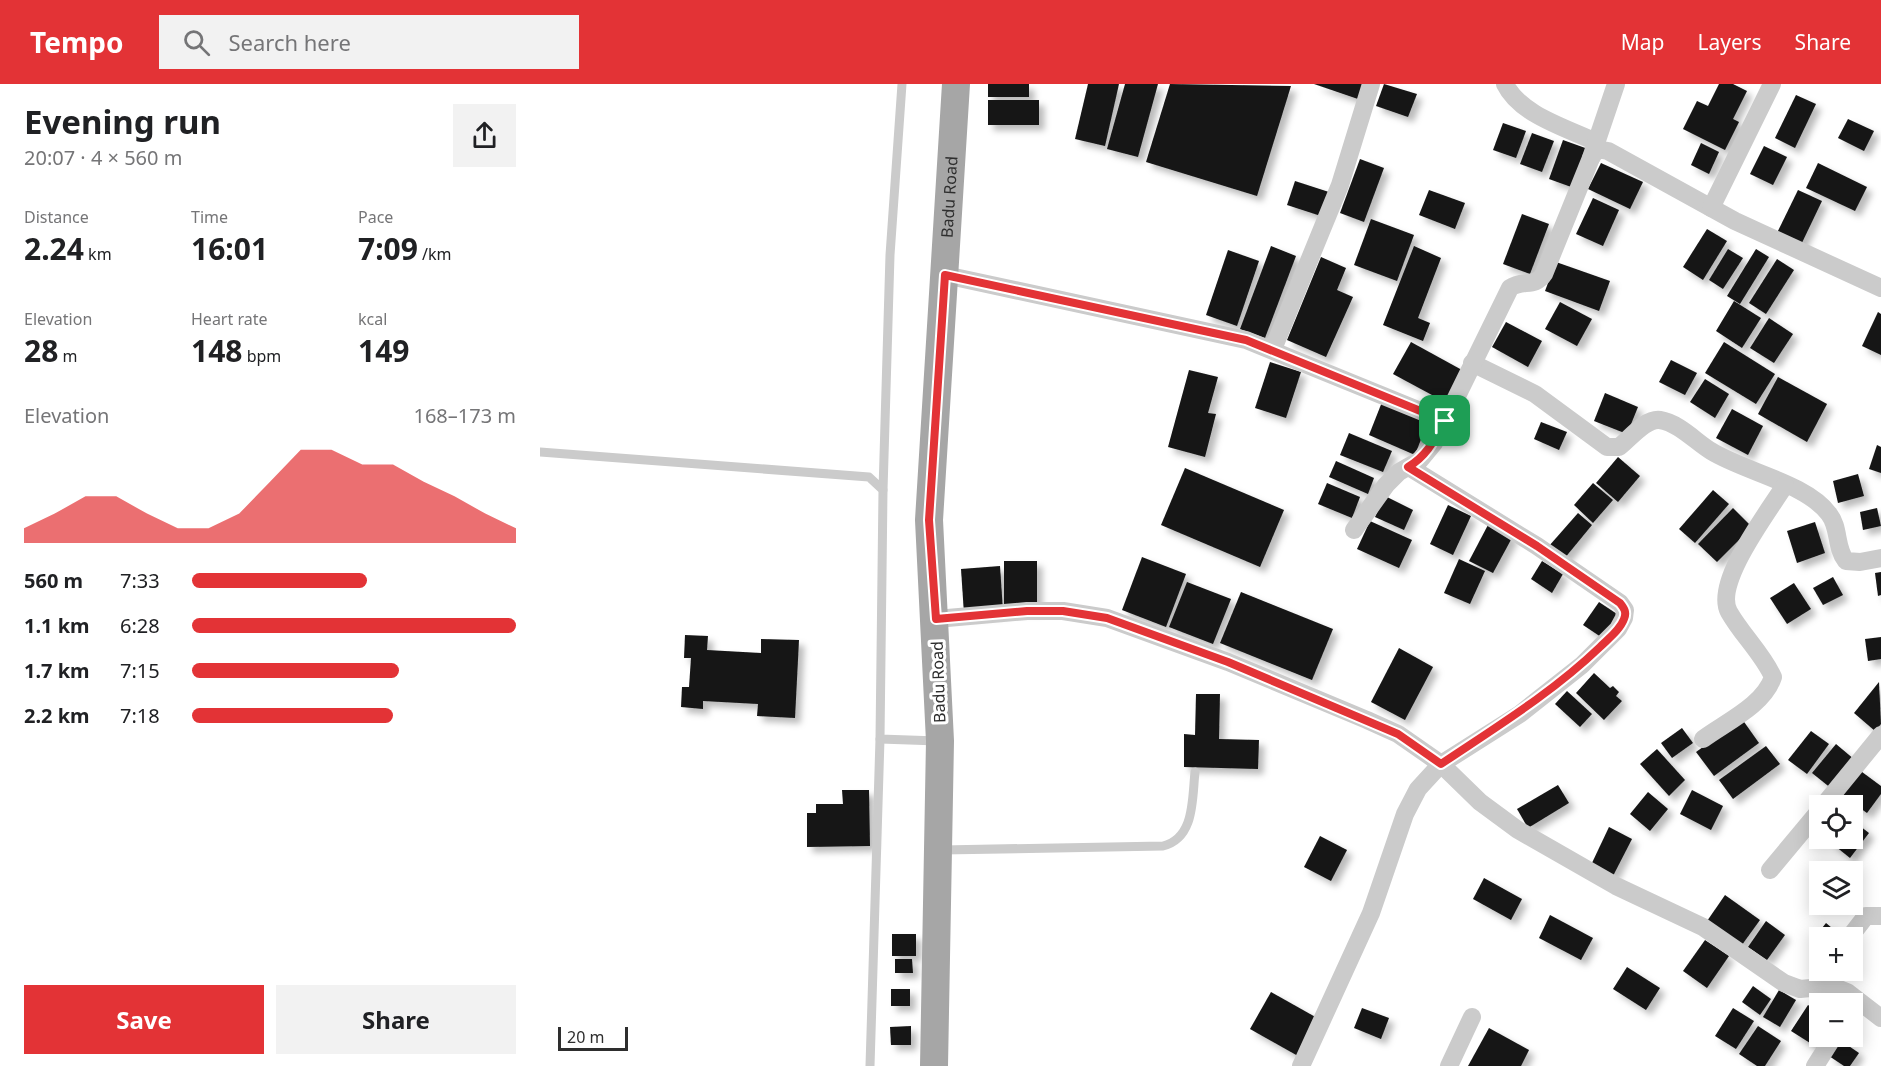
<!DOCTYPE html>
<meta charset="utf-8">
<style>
:root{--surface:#fff;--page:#f2f2f2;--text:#202124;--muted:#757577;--accent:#e33336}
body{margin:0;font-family:"Noto Sans",sans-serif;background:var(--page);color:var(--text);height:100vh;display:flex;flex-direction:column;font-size:22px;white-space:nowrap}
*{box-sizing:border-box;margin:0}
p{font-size:20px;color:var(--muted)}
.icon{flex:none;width:33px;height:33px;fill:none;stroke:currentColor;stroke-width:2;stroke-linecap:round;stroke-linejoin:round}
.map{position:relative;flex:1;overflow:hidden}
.panel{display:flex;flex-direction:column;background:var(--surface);width:540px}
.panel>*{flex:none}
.controls{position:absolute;left:1269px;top:711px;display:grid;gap:12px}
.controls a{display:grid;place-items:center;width:54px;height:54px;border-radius:0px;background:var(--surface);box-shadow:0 3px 15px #0003;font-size:30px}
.scale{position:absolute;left:18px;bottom:15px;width:70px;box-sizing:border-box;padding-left:6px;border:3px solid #2e2e2e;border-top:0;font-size:16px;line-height:21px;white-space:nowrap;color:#2e2e2e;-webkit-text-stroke:4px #fff;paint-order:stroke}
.pin{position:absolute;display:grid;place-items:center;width:51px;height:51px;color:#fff;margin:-26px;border-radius:12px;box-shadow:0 3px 9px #0006}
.round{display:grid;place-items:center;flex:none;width:63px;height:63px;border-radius:0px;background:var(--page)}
.headline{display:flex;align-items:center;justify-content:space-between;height:102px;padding:0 24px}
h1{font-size:33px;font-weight:700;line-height:45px}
.stats{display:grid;grid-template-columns:repeat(3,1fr);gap:9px;height:102px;padding:6px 24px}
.stats div{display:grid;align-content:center}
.stats b{font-size:30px;font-weight:700}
.stats small{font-size:16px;font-weight:400}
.stats p{font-size:16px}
.chart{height:168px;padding:12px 24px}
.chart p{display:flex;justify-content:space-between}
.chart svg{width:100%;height:108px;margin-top:6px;fill:var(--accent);opacity:.7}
.cta{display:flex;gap:12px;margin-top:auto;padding:12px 24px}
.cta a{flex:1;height:69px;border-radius:0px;background:var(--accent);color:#fff;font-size:24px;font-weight:700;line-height:69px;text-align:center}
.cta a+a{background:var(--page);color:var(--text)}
ul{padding:0 24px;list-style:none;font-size:20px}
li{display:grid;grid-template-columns:96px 72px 1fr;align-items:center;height:45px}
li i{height:15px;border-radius:8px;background:var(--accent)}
header{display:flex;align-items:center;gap:36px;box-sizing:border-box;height:84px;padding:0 30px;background:var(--accent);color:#fff}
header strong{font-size:28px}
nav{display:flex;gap:33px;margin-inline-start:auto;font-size:21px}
.search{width:420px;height:54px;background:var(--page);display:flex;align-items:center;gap:15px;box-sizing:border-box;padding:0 21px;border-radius:0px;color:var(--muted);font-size:22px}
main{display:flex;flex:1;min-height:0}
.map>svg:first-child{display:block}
.building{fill:#151515;filter:url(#shadow)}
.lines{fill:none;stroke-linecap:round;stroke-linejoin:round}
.lane{stroke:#cbcbcb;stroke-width:9}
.street{stroke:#cbcbcb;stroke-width:18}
.primary{stroke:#a6a6a6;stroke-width:28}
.route-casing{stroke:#fff;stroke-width:12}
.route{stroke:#e33336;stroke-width:8}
.labels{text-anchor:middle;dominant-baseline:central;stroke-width:6;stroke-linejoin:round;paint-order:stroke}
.street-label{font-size:16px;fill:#2e2e2e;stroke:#fff}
</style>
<header>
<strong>Tempo</strong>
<div class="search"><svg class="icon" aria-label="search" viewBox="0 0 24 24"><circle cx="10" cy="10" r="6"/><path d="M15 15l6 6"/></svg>Search here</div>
<nav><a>Map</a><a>Layers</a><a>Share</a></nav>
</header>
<main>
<section class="panel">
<div class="headline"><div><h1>Evening run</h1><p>20:07 · 4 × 560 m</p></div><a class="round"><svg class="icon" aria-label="share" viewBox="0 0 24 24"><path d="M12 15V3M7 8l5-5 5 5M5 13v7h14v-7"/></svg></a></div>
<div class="stats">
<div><p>Distance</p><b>2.24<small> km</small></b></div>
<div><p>Time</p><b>16:01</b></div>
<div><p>Pace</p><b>7:09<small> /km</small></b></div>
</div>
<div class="stats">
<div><p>Elevation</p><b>28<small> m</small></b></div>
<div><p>Heart rate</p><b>148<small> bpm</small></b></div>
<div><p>kcal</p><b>149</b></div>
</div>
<div class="chart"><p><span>Elevation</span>168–173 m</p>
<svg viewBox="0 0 160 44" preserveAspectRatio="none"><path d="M0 44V38L10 32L20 25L30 25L40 32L50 38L60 38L70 32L80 19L90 6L100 6L110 12L120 12L130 19L140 25L150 32L160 38V44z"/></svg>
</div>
<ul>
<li><b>560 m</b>7:33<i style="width:54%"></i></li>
<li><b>1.1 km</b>6:28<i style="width:100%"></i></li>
<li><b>1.7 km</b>7:15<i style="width:64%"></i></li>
<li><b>2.2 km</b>7:18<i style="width:62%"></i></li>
</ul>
<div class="cta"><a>Save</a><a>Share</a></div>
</section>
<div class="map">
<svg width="1341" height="982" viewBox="0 0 1341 982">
<defs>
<filter id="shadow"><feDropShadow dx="5.5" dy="5.5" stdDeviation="3" flood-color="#0004"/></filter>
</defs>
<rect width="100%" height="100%" fill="#fff"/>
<g class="building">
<rect x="448" y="0" width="41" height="13"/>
<polygon points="548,0 579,0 565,62 535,55"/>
<polygon points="585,0 618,0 598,73 567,65"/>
<polygon points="630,0 751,2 717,112 606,78"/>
<polygon points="774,0 823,0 818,15"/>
<polygon points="844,0 877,10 868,33 836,22"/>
<polygon points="1179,0 1193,0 1207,7 1193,35 1199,38 1185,66 1143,45 1157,17 1168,22"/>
<polygon points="1256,11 1276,20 1255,64 1235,54"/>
<rect x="448" y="16" width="51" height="25"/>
<polygon points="1308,35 1334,47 1324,67 1298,54"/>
<polygon points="963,39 986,47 976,74 953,66"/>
<polygon points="992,49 1014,57 1002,88 980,80"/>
<polygon points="1023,56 1048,65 1034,104 1009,95"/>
<polygon points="1161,59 1179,68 1169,90 1151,81"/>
<polygon points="1224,62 1247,73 1233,101 1210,90"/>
<polygon points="820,75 844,84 824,138 800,129"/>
<polygon points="1061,79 1103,98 1090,125 1048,105"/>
<polygon points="1278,79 1327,103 1315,127 1266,104"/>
<polygon points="755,97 792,109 784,133 747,121"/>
<polygon points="889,106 925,119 915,145 879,131"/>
<polygon points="1258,106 1282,117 1259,165 1235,153"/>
<polygon points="1053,114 1079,126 1063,162 1036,150"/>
<polygon points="982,130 1009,140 990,190 963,180"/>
<polygon points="831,135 874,151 857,197 814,181"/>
<polygon points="1167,145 1187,157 1163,196 1143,183"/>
<polygon points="731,162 756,172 725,254 700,245"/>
<polygon points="874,162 901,174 878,234 890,239 883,257 843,241"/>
<polygon points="1188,165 1203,174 1183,205 1169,196"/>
<polygon points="1216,165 1229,173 1200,220 1187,212"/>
<polygon points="688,166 719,177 697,242 666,231"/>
<polygon points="781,173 806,184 797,206 813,213 786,273 747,256"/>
<polygon points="1237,175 1254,186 1226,230 1209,219"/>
<polygon points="1016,178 1070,197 1059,227 1005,207"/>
<polygon points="1194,217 1221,234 1202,264 1176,247"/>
<polygon points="1020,218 1052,235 1037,262 1005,245"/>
<polygon points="1338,228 1341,230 1341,271 1322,262"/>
<polygon points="1229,234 1253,250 1234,279 1210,264"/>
<polygon points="966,238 1002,257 988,283 952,263"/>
<polygon points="871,258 922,286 905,318 853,290"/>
<polygon points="1184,258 1235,290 1216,320 1165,289"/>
<polygon points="1131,276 1157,289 1145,311 1119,298"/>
<polygon points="730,278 761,288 746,334 715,324"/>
<polygon points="649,286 678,293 668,329 676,330 665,373 628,363"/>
<polygon points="1238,293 1287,320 1267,358 1218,330"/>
<polygon points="1165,295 1189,310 1175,334 1150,318"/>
<polygon points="1065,309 1098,323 1087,350 1054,337"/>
<polygon points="842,318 888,337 875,371 829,351"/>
<polygon points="1192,325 1223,342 1208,371 1176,354"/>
<polygon points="1001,338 1027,348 1019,366 994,355"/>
<polygon points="809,349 852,367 843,388 800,371"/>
<polygon points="1337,361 1341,363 1341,389 1329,385"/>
<polygon points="1078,373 1100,392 1078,418 1056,399"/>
<polygon points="796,377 834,394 828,410 789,393"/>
<polygon points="645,384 744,426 720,483 621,441"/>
<polygon points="1318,390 1324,412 1298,419 1293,397"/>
<polygon points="787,399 820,413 812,434 778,420"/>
<polygon points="1053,399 1073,416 1053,439 1034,421"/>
<polygon points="1173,406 1189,420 1155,459 1139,445"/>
<polygon points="845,412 873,426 864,446 835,433"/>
<polygon points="908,421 931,432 913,471 890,460"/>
<polygon points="1193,424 1212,443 1177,478 1158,460"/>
<polygon points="1337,424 1341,442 1323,446 1320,428"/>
<polygon points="1038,429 1052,441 1024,475 1009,462"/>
<polygon points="830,437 872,456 859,484 817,465"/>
<polygon points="1275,438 1285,469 1257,479 1247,447"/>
<polygon points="949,439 973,452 953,489 929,477"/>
<polygon points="602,473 646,490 626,543 582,526"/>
<polygon points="919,475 945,487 930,520 904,509"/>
<rect x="464" y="477" width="33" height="48"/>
<polygon points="1002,477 1023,490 1012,509 991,495"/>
<polygon points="460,482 463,527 424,530 421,485"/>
<polygon points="1341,488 1341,511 1338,512 1335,489"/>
<polygon points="1293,493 1303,511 1283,521 1273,504"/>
<polygon points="647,498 691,515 673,560 629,543"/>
<polygon points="1254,499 1271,525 1247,540 1230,514"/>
<polygon points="701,508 793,545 772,596 680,559"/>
<polygon points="1059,518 1080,532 1064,555 1043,541"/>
<polygon points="145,551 168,552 167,566 221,569 221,555 259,556 255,634 217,632 218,620 163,617 163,625 141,623 142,603 149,603 151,574 144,574"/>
<polygon points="1341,553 1341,575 1328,577 1325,555"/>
<polygon points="859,564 893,583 865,636 831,618"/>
<polygon points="1054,589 1070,604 1073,602 1079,608 1076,612 1082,617 1064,636 1036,609"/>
<polygon points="1339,598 1341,640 1335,647 1314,629"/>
<polygon points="1027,607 1052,630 1040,643 1015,620"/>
<polygon points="656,610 680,610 679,655 719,656 718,685 644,683 644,650 655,651"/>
<polygon points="1202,635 1219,659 1174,692 1156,668"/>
<polygon points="1142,644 1153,659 1132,674 1121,659"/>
<polygon points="1271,647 1289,660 1267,690 1248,676"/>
<polygon points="1296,660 1315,676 1292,705 1272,689"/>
<polygon points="1226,662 1240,680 1193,715 1179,696"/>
<polygon points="1117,665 1145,696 1129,712 1100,680"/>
<polygon points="1318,685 1341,702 1341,710 1327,729 1300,710"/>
<polygon points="1018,701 1029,719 988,744 977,725"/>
<polygon points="302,706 329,706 330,762 267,763 267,729 276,729 276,720 303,720"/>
<polygon points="1152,706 1183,722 1171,746 1140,730"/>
<polygon points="1108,708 1128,725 1110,747 1090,730"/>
<polygon points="1312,736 1329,749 1310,774 1290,758 1294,754 1312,754"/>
<polygon points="1069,743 1092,755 1073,792 1051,781"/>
<polygon points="780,752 807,766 791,797 764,783"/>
<polygon points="944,794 982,815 971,836 933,815"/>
<polygon points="1185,811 1220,836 1199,865 1165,840"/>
<polygon points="1010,831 1053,854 1041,876 999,854"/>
<polygon points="1226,837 1245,851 1227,876 1208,863"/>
<polygon points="1286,839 1304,854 1280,854 1280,865 1271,858"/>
<rect x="352" y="850" width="24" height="22"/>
<polygon points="1165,856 1189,872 1167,904 1143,887"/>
<polygon points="355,875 372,875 373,889 355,889"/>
<polygon points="1087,883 1120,904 1106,926 1073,905"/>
<polygon points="1213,902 1231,915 1220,931 1202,918"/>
<rect x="351" y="905" width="19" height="17"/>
<polygon points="1239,906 1256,916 1240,943 1223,933"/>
<polygon points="731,908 779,935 758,972 710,945"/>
<polygon points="1268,921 1280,929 1280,952 1286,952 1278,964 1251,947"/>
<polygon points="822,924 849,934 841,955 814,944"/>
<polygon points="1193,924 1214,937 1196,965 1175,952"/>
<polygon points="371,942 371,961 351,961 350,943"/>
<polygon points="1218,942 1241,957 1225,982 1217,982 1199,970"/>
<polygon points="949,944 989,966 981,982 928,982"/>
<polygon points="1300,956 1319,969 1310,982 1304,982 1289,972"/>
</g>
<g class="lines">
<g class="lane">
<polyline points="0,368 329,393 343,406 340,655 398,657"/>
<polyline points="343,406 350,171 362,0"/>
<path d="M402,766L623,762C655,754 652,715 655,688"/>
<polyline points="330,982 340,655"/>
</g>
<g class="street">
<path d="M965,0C980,31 1027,44 1056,58"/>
<polyline points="1051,74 1057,65 1068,67 1195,137 1341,204"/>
<polyline points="1171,124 1232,0"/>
<polyline points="405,191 706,256 905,337"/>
<polyline points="733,265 800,101 831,0"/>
<path d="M932,279L995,310L1067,363H1079C1090,355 1105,334 1120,336C1139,339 1156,358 1171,367C1205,388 1266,399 1289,430C1300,444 1295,463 1306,477L1320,478L1341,474"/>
<path d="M814,446L846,401L859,388L880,376L894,359L970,204C982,195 995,204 1004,190L1051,74L1076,0"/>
<polyline points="396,535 487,527 523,527 567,534 688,578 827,636 858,650 901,680 940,718 978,746 1076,802 1163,843 1244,899 1260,905 1292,902 1307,908 1341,934"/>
<path d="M1163,655C1186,638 1224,621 1233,593C1222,569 1202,551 1189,528C1173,499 1229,427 1245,401"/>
<polyline points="1283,722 1341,651"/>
<polyline points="1230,786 1280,726"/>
<polyline points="1309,854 1326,832 1341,832"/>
<polyline points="761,982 831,829 865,730 878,705 901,680 980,630 1042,581 1078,545 1084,534 1085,526 1080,519 997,462 869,383"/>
<polyline points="909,982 932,933"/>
<polyline points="1275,982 1294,952"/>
</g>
<path class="primary" id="s1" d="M394,982L400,657L389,436L416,0"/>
</g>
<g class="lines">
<g class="route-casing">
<path id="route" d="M405,191L706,256L905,337C895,355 887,372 868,383L997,462L1080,519C1084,524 1087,528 1084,535C1080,546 1068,555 1060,563C1012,609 956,643 901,680L858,650L688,578L567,534L523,527H487L396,535L389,436Z"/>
</g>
<use href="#route" class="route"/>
</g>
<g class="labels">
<g class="street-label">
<text stroke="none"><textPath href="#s1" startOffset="870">Badu Road</textPath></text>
<text transform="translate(398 598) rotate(-92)">Badu Road</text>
</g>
</g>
</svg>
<div class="controls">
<a><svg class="icon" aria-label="locate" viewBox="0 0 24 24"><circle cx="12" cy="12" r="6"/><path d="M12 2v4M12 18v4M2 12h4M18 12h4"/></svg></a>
<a><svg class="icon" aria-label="layers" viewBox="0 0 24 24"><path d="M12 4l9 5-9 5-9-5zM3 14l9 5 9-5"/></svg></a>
<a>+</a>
<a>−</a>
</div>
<div class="scale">20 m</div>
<div class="pin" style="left:905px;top:337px;background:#1e9e55"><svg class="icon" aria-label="arrive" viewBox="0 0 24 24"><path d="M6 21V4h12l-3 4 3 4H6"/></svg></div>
</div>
</main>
